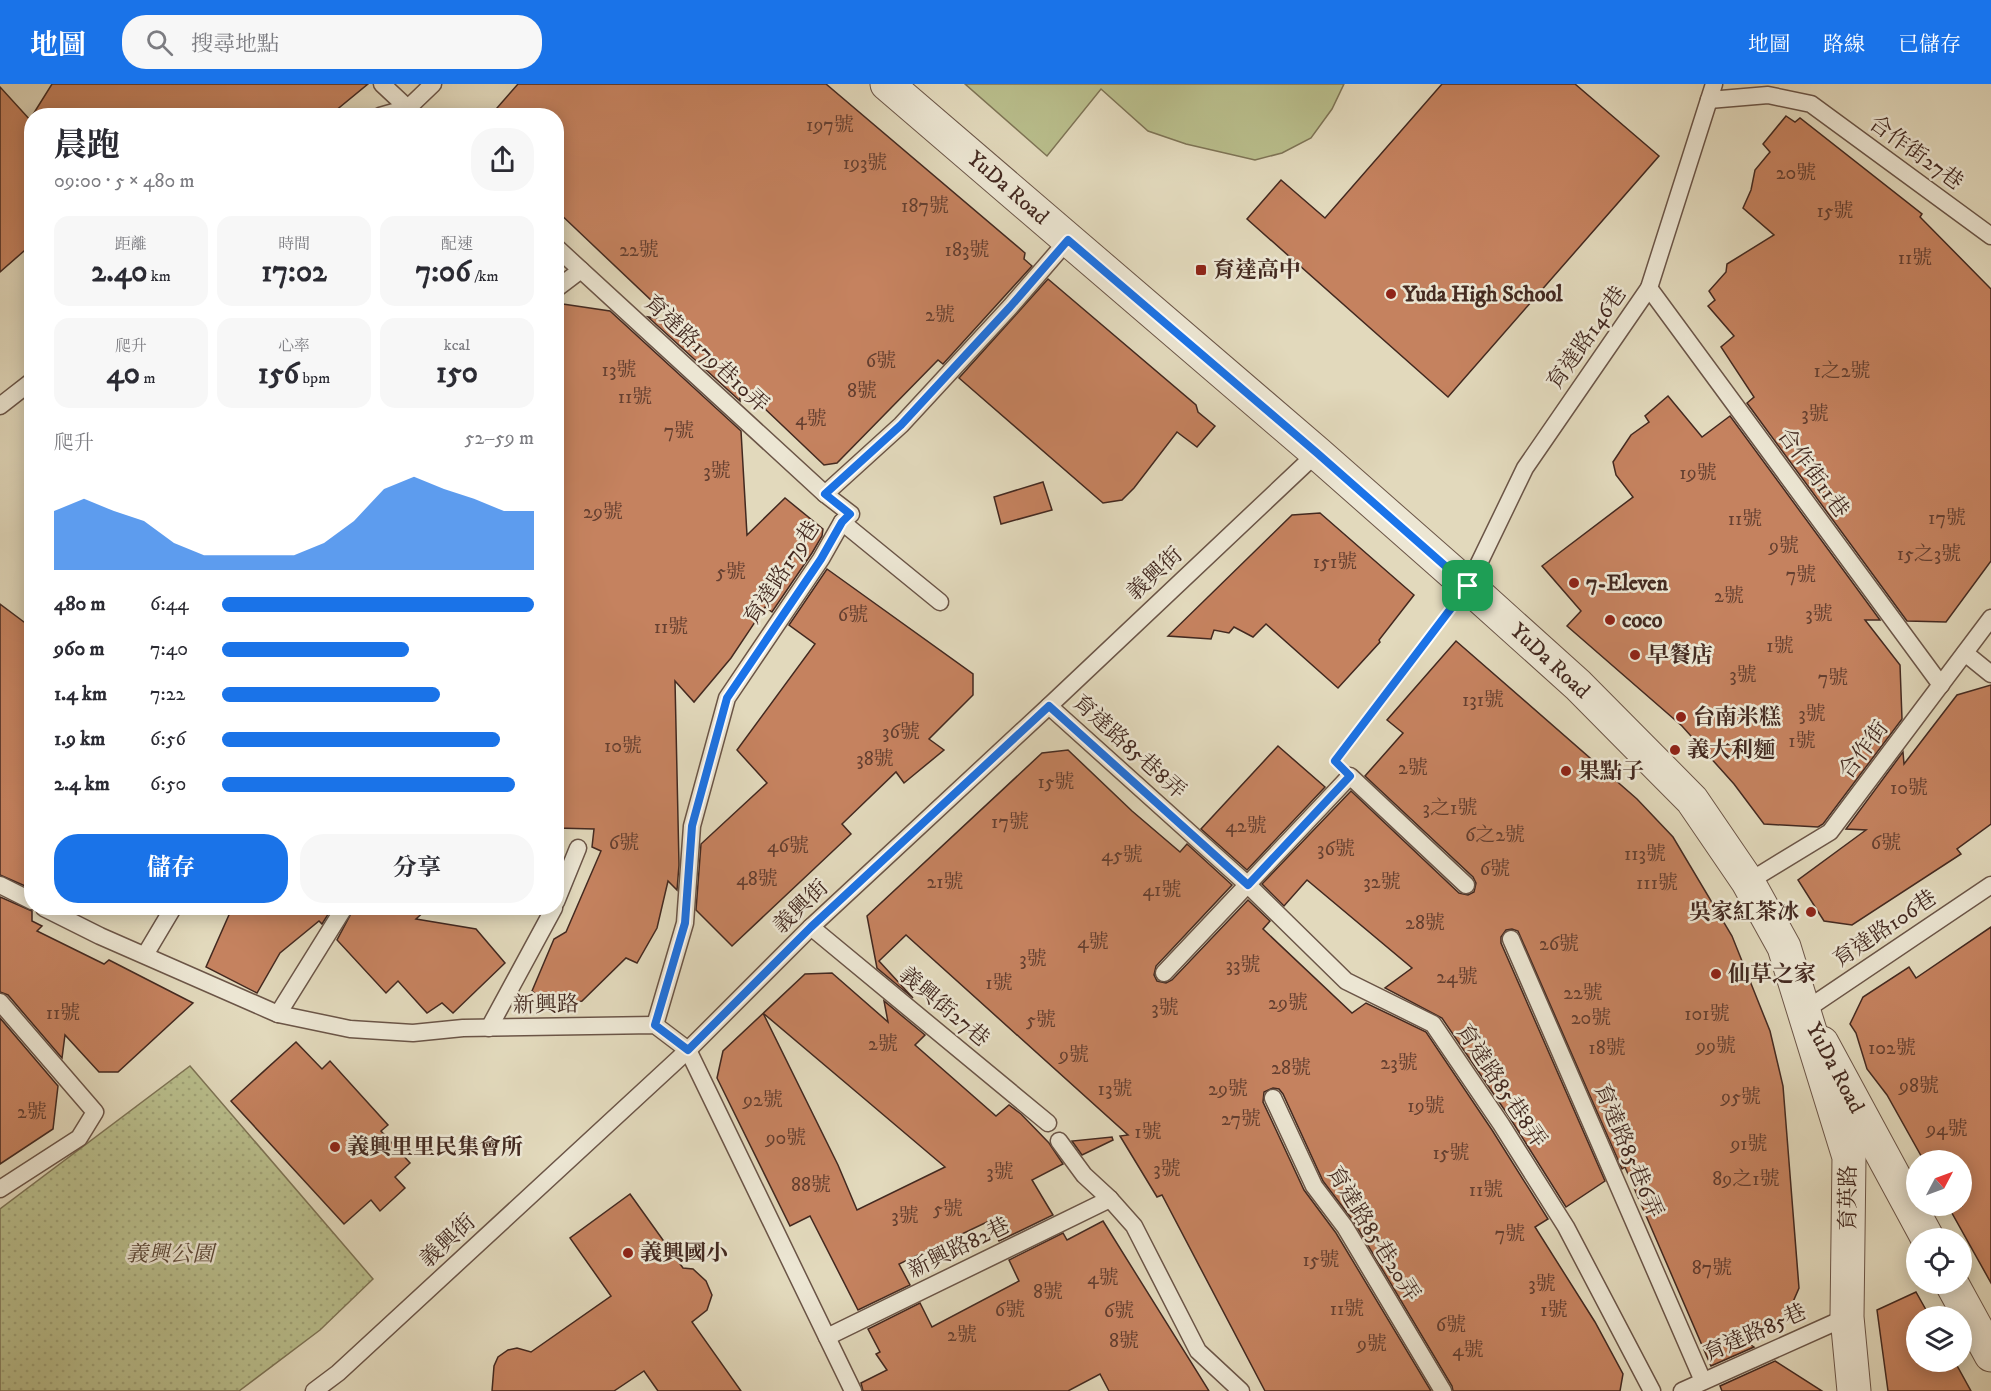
<!DOCTYPE html>
<html lang="zh-TW">
<meta charset="utf-8">
<style>
:root{--surface:#fff;--page:#f7f7f7;--text:#2b2b33;--muted:#7c7c81;--accent:#1a73e8}
body{margin:0;font-family:"IM FELL DW Pica","Noto Serif TC",serif;background:var(--page);color:var(--text);height:100vh;display:flex;flex-direction:column;font-size:22px;white-space:nowrap}
*{box-sizing:border-box;margin:0}
p{font-size:20px;color:var(--muted)}
.icon{flex:none;width:33px;height:33px;fill:none;stroke:currentColor;stroke-width:2;stroke-linecap:round;stroke-linejoin:round}
.map{position:relative;flex:1;overflow:hidden}
.sheet{position:absolute;left:24px;top:24px;width:540px;height:807px;display:flex;flex-direction:column;background:var(--surface);border-radius:24px;box-shadow:0 3px 15px #0003}
.sheet>*{flex:none}
.needle{width:39px;rotate:49deg}
.buttons{position:absolute;left:1906px;top:1066px;display:grid;gap:12px}
.buttons a{display:grid;place-items:center;width:66px;height:66px;border-radius:50%;background:var(--surface);box-shadow:0 3px 15px #0003;font-size:30px}
.pin{position:absolute;display:grid;place-items:center;width:51px;height:51px;color:#fff;margin:-26px;border-radius:12px;box-shadow:0 3px 9px #0006}
.round{display:grid;place-items:center;flex:none;width:63px;height:63px;border-radius:24px;background:var(--page)}
.headline{display:flex;align-items:center;justify-content:space-between;height:102px;padding:0 30px}
h1{font-size:33px;font-weight:700;line-height:45px}
.figures{display:grid;grid-template-columns:repeat(3,1fr);gap:9px;height:102px;padding:6px 30px}
.figures div{display:grid;align-content:center;border-radius:15px;background:var(--page);text-align:center}
.figures b{font-size:30px;font-weight:700}
.figures small{font-size:16px;font-weight:400}
.figures p{font-size:16px}
.chart{height:168px;padding:12px 30px}
.chart p{display:flex;justify-content:space-between}
.chart svg{width:100%;height:108px;margin-top:6px;fill:var(--accent);opacity:.7}
.primary-button{display:flex;gap:12px;margin-top:auto;padding:12px 30px}
.primary-button a{flex:1;height:69px;border-radius:24px;background:var(--accent);color:#fff;font-size:24px;font-weight:700;line-height:69px;text-align:center}
.primary-button a+a{background:var(--page);color:var(--text)}
ul{padding:0 30px;list-style:none;font-size:20px}
li{display:grid;grid-template-columns:96px 72px 1fr;align-items:center;height:45px}
li i{height:15px;border-radius:8px;background:var(--accent)}
header{display:flex;align-items:center;gap:36px;box-sizing:border-box;height:84px;padding:0 30px;background:var(--accent);color:#fff}
header strong{font-size:28px}
nav{display:flex;gap:33px;margin-inline-start:auto;font-size:21px}
.search{width:420px;height:54px;background:var(--page);display:flex;align-items:center;gap:15px;box-sizing:border-box;padding:0 21px;border-radius:24px;color:var(--muted);font-size:22px}
.map>svg:first-child{display:block}
.park{fill:url(#park-dots);stroke:#7e7456;stroke-width:1.5}
.pitch{fill:#b9be8c;stroke:#7e7456;stroke-width:1.5}
.building{fill:#c5825f;stroke:#432920;stroke-width:1.5;fill-rule:evenodd}
.lines{fill:none;stroke-linecap:round;stroke-linejoin:round}
.service-casing{stroke:#6b5547;stroke-width:19}
.minor-casing{stroke:#6b5547;stroke-width:35}
.tertiary-casing{stroke:#6b5547;stroke-width:35}
.path{stroke:#432920;stroke-width:4;stroke-dasharray:1.5 3;stroke-linecap:butt}
.service{stroke:#ece6d3;stroke-width:16}
.minor{stroke:#ece6d3;stroke-width:33}
.tertiary{stroke:#ece6d3;stroke-width:33}
.route-casing{stroke:#fff;stroke-width:12}
.route{stroke:#1a73e8;stroke-width:8}
.poi-dot{fill:#8f2418;stroke:#ece6d3;stroke-width:2}
.labels{text-anchor:middle;dominant-baseline:central;stroke-width:5;stroke-linejoin:round;paint-order:stroke}
.number-label{font-size:20px;fill:#643f30}
.street-label{font-size:22px;fill:#432920;stroke:#ece6d3}
.poi-label{font-size:22px;font-weight:bold;fill:#432920;stroke:#ece6d3;text-anchor:start}
.park-label{font-size:22px;font-style:italic;fill:#5b4736;stroke:#ece6d3}
</style>
<header>
<strong>地圖</strong>
<div class="search"><svg class="icon" aria-label="search" viewBox="0 0 24 24"><circle cx="10" cy="10" r="6"/><path d="M15 15l6 6"/></svg>搜尋地點</div>
<nav><a>地圖</a><a>路線</a><a>已儲存</a></nav>
</header>
<div class="map">
<svg width="1991" height="1307" viewBox="0 0 1991 1307">
<defs>
<pattern id="park-dots" width="8" height="8" patternUnits="userSpaceOnUse" patternTransform="scale(1.5)"><rect width="8" height="8" fill="#b9be8c"/><path d="M2 2h.1M6 6h.1" fill="none" stroke="#a0a378" stroke-width="1.8" stroke-linecap="round"/></pattern>
</defs>
<rect width="100%" height="100%" fill="#e2d9bc"/>
<filter id="stains"><feTurbulence type="fractalNoise" baseFrequency=".00333" numOctaves="4"/><feColorMatrix values="0 0 0 0 .2 0 0 0 0 .09 0 0 0 0 .02 0 0 0 .5 -.17"/></filter>
<radialGradient id="worn" r=".72"><stop offset=".6" stop-color="#630" stop-opacity="0"/><stop offset="1" stop-color="#630" stop-opacity=".3"/></radialGradient>
<polygon class="park" points="190,982 373,1195 320,1246 239,1307 0,1307 0,1125"/>
<polygon class="pitch" points="965,0 1344,0 1332,25 1311,54 1282,69 1255,76 1186,60 1148,47 1101,5 1047,72"/>
<g class="building">
<polygon points="52,0 368,0 329,32 32,32"/>
<polygon points="518,0 826,0 1025,169 1024,175 1032,182 943,280 938,276 837,379 824,381 739,300 740,317 648,233 673,237 556,126 556,32 490,32"/>
<polygon points="1442,0 1575,0 1659,72 1448,313 1247,135 1281,96 1325,134"/>
<polygon points="0,3 32,38 32,160 0,188"/>
<polygon points="1786,32 1795,38 1800,34 1922,130 1920,133 1991,205 1991,477 1946,538 1907,537 1747,319 1754,313 1721,263 1734,252 1708,222 1715,216 1709,207 1726,188 1727,180 1774,151 1743,124 1751,106 1755,86 1770,68 1763,60"/>
<polygon points="1048,195 1196,321 1198,328 1215,342 1197,363 1177,348 1134,404 1122,416 1103,419 959,294"/>
<polygon points="556,219 610,227 741,347 747,451 785,414 823,445 822,452 812,469 772,528 765,523 731,574 694,618 675,597 679,781 677,806 668,797 657,844 637,879 626,874 582,917 554,924 532,907 554,855 566,848 601,767 592,763 594,745 556,744"/>
<polygon points="1668,312 1702,353 1730,332 1880,536 1865,536 1900,581 1902,635 1823,740 1818,743 1764,740 1734,700 1682,642 1567,542 1581,527 1542,482 1633,413 1616,391 1613,378 1631,351 1649,338 1645,332"/>
<polygon points="1043,398 1052,426 1001,440 994,413"/>
<polygon points="1320,429 1414,511 1379,556 1380,558 1338,604 1266,540 1253,553 1234,543 1229,549 1214,546 1211,555 1168,552 1292,431"/>
<polygon points="827,485 973,590 973,611 929,655 944,666 904,699 896,688 842,740 851,750 732,862 696,826 701,760 767,699 737,666 815,560 789,541"/>
<polygon points="0,520 32,544 32,805 0,791"/>
<polygon points="1456,557 1637,715 1673,753 1732,852 1770,947 1783,1002 1799,1204 1786,1234 1742,1255 1754,1263 1711,1282 1625,1083 1622,1085 1518,847 1512,845 1506,846 1501,853 1501,859 1605,1097 1566,1123 1510,1034 1442,934 1385,904 1412,884 1307,796 1284,822 1262,800 1351,707 1459,809 1468,811 1474,808 1476,799 1473,793 1365,692 1403,649 1387,636"/>
<polygon points="1991,601 1991,740 1957,765 1961,770 1852,841 1824,837 1798,796 1866,746 1846,745 1903,668 1904,680 1957,611"/>
<polygon points="1278,662 1325,703 1247,786 1201,745"/>
<polygon points="1068,666 1132,727 1180,768 1187,760 1232,801 1156,882 1154,891 1157,897 1166,899 1172,896 1248,816 1270,837 1263,845 1352,929 1366,919 1426,948 1492,1046 1548,1135 1535,1143 1595,1238 1623,1290 1620,1307 1453,1307 1452,1302 1354,1138 1323,1097 1283,1010 1279,1005 1273,1004 1264,1008 1263,1018 1304,1106 1336,1149 1431,1307 1265,1307 1162,1111 1157,1113 1120,1052 1128,1051 906,851 879,877 913,914 877,884 867,832 1042,669"/>
<polygon points="0,813 32,827 32,837 42,842 37,847 104,880 109,876 193,919 118,988 99,988 65,951 62,974 8,911 0,908"/>
<polygon points="232,824 332,824 322,840 319,837 280,869 257,909 206,883"/>
<polygon points="354,824 428,824 416,835 476,845 505,879 453,929 442,919 427,929 398,897 386,909 337,856"/>
<polygon points="1991,843 1991,1199 1948,1122 1962,1122 1962,1077 1924,1077 1887,1011 1867,985 1856,949 1850,940 1863,913 1909,883 1916,894"/>
<path d="M832,889L888,938L884,917L925,951L915,961L996,1032L1009,1021L1021,1030L1049,1059L1063,1080L1032,1096L1053,1131L999,1157L989,1137L899,1180L910,1201L858,1226L810,1132L790,1142L717,994L723,967L805,890ZM763,929L860,1011L945,1083L857,1126L838,1081Z"/>
<polygon points="0,934 58,1002 53,1045 0,1080"/>
<polygon points="296,958 322,985 330,977 388,1041 381,1047 410,1079 395,1093 405,1104 380,1127 371,1116 344,1140 231,1017"/>
<polygon points="1112,1053 1113,1056 1082,1071 1072,1057"/>
<polygon points="630,1110 683,1184 693,1185 706,1197 712,1211 707,1226 692,1238 741,1307 658,1307 644,1287 614,1307 492,1307 494,1282 498,1273 508,1266 517,1264 531,1268 611,1212 570,1154"/>
<polygon points="1103,1137 1209,1307 1109,1307 1100,1290 1068,1307 863,1307 861,1299 887,1286 876,1270 880,1268 868,1245 920,1219 932,1243 1019,1197 1009,1176 1063,1149 1067,1156"/>
<polygon points="1916,1208 1930,1233 1917,1233 1917,1278 1955,1278 1971,1307 1888,1307 1877,1226"/>
<polygon points="1775,1277 1822,1307 1722,1307 1720,1302"/>
</g>
<g class="lines">
<g class="service-casing">
<g id="service">
<polyline points="382,0 413,29"/>
<polyline points="1709,16 1768,11 1811,20 1991,152"/>
<polyline points="380,32 408,24 433,0"/>
<polyline points="556,163 825,410 851,430 842,438 821,475 727,614 692,742 685,839 655,941"/>
<polyline points="1649,204 1941,601"/>
<polyline points="556,205 581,186"/>
<polyline points="0,322 32,297"/>
<polyline points="825,410 901,341 1010,223 1068,156"/>
<polyline points="842,438 940,518"/>
<polyline points="1468,502 1525,384 1649,204 1714,0"/>
<polyline points="1965,569 1991,590"/>
<polyline points="1049,622 1248,801 1346,897 1433,940 1501,1040 1566,1143 1652,1307"/>
<polyline points="1748,798 1830,748 1991,534"/>
<polyline points="0,801 32,817"/>
<polyline points="556,818 578,764"/>
<polyline points="44,824 100,852 278,930 350,945 413,949 463,944 655,941 688,966 853,1307"/>
<polyline points="811,843 1048,1039"/>
<polyline points="1511,855 1703,1297"/>
<polyline points="145,871 173,824"/>
<polyline points="1164,889 1350,692 1466,801"/>
<polyline points="0,918 95,1028 79,1054 0,1105"/>
<polyline points="1804,927 1991,801"/>
<polyline points="278,930 344,824"/>
<polyline points="489,944 554,824"/>
<polyline points="1273,1014 1314,1102 1345,1143 1443,1307"/>
<polyline points="1059,1057 1084,1091 1110,1115 1134,1142 1198,1267 1241,1307"/>
<polyline points="827,1253 1110,1115"/>
<polyline points="314,1307 338,1289 688,966 811,843 1049,622 1317,369"/>
<polyline points="1682,1307 1847,1233"/>
</g>
</g>
<g class="minor-casing">
<g id="minor">
<polyline points="1822,959 1928,1155"/>
<polyline points="1952,1200 1991,1271"/>
</g>
</g>
<g class="tertiary-casing">
<polyline id="tertiary" points="887,0 1317,369 1468,502 1578,601 1692,716 1748,798 1784,863 1849,1073 1847,1233 1854,1307"/>
</g>
<polyline class="path" points="1344,665 1446,530"/>
<use href="#service" class="service"/>
<use href="#minor" class="minor"/>
<use href="#tertiary" class="tertiary"/>
</g>
<g class="lines">
<g class="route-casing">
<polygon id="route" points="1068,156 1317,369 1468,502 1335,677 1350,692 1248,801 1049,622 811,843 688,966 655,941 685,839 692,742 727,614 821,475 842,438 850,430 825,410 901,341 1010,223"/>
</g>
<use href="#route" class="route"/>
</g>
<g class="poi-dot">
<rect x="1195" y="180" width="12" height="12" rx="3"/>
<circle cx="1391" cy="210" r="6"/>
<circle cx="1574" cy="499" r="6"/>
<circle cx="1610" cy="536" r="6"/>
<circle cx="1635" cy="571" r="6"/>
<circle cx="1681" cy="633" r="6"/>
<circle cx="1675" cy="666" r="6"/>
<circle cx="1566" cy="687" r="6"/>
<circle cx="1811" cy="828" r="6"/>
<circle cx="1716" cy="890" r="6"/>
<circle cx="335" cy="1063" r="6"/>
<circle cx="628" cy="1169" r="6"/>
</g>
<g class="labels">
<g class="number-label">
<text x="830" y="41">197號</text>
<text x="865" y="79">193號</text>
<text x="1796" y="89">20號</text>
<text x="925" y="122">187號</text>
<text x="1835" y="127">15號</text>
<text x="639" y="166">22號</text>
<text x="967" y="166">183號</text>
<text x="1915" y="174">11號</text>
<text x="940" y="231">2號</text>
<text x="881" y="277">6號</text>
<text x="619" y="286">13號</text>
<text x="1842" y="287">1之2號</text>
<text x="862" y="307">8號</text>
<text x="635" y="313">11號</text>
<text x="1815" y="330">3號</text>
<text x="811" y="335">4號</text>
<text x="679" y="347">7號</text>
<text x="717" y="387">3號</text>
<text x="1698" y="389">19號</text>
<text x="603" y="428">29號</text>
<text x="1947" y="434">17號</text>
<text x="1745" y="435">11號</text>
<text x="1784" y="462">9號</text>
<text x="1929" y="470">15之3號</text>
<text x="1335" y="478">151號</text>
<text x="731" y="488">5號</text>
<text x="1801" y="491">7號</text>
<text x="1729" y="512">2號</text>
<text x="1819" y="530">3號</text>
<text x="853" y="531">6號</text>
<text x="671" y="543">11號</text>
<text x="1780" y="562">1號</text>
<text x="1743" y="591">3號</text>
<text x="1833" y="594">7號</text>
<text x="1483" y="616">131號</text>
<text x="1812" y="630">3號</text>
<text x="901" y="648">36號</text>
<text x="1802" y="657">1號</text>
<text x="623" y="662">10號</text>
<text x="875" y="675">38號</text>
<text x="1413" y="684">2號</text>
<text x="1056" y="698">15號</text>
<text x="1909" y="704">10號</text>
<text x="1450" y="724">3之1號</text>
<text x="1010" y="738">17號</text>
<text x="1246" y="742">42號</text>
<text x="1495" y="751">6之2號</text>
<text x="624" y="759">6號</text>
<text x="1886" y="759">6號</text>
<text x="788" y="762">46號</text>
<text x="1336" y="765">36號</text>
<text x="1645" y="770">113號</text>
<text x="1122" y="771">45號</text>
<text x="1495" y="785">6號</text>
<text x="757" y="795">48號</text>
<text x="945" y="798">21號</text>
<text x="1382" y="798">32號</text>
<text x="1657" y="799">111號</text>
<text x="1162" y="806">41號</text>
<text x="1425" y="839">28號</text>
<text x="1093" y="858">4號</text>
<text x="1559" y="860">26號</text>
<text x="1033" y="875">3號</text>
<text x="1243" y="881">33號</text>
<text x="1457" y="893">24號</text>
<text x="999" y="899">1號</text>
<text x="1583" y="909">22號</text>
<text x="1288" y="919">29號</text>
<text x="1165" y="924">3號</text>
<text x="63" y="929">11號</text>
<text x="1707" y="930">101號</text>
<text x="1591" y="934">20號</text>
<text x="1041" y="936">5號</text>
<text x="883" y="960">2號</text>
<text x="1716" y="962">99號</text>
<text x="1607" y="964">18號</text>
<text x="1892" y="964">102號</text>
<text x="1074" y="971">9號</text>
<text x="1399" y="979">23號</text>
<text x="1291" y="984">28號</text>
<text x="1919" y="1002">98號</text>
<text x="1115" y="1005">13號</text>
<text x="1228" y="1005">29號</text>
<text x="1741" y="1013">95號</text>
<text x="763" y="1016">92號</text>
<text x="1426" y="1022">19號</text>
<text x="32" y="1028">2號</text>
<text x="1241" y="1035">27號</text>
<text x="1947" y="1045">94號</text>
<text x="1148" y="1048">1號</text>
<text x="786" y="1054">90號</text>
<text x="1749" y="1060">91號</text>
<text x="1451" y="1069">15號</text>
<text x="1167" y="1085">3號</text>
<text x="1000" y="1088">3號</text>
<text x="1746" y="1095">89之1號</text>
<text x="811" y="1101">88號</text>
<text x="1486" y="1106">11號</text>
<text x="948" y="1125">5號</text>
<text x="905" y="1132">3號</text>
<text x="1510" y="1150">7號</text>
<text x="1321" y="1176">15號</text>
<text x="1712" y="1184">87號</text>
<text x="1103" y="1194">4號</text>
<text x="1542" y="1200">3號</text>
<text x="1048" y="1208">8號</text>
<text x="1347" y="1225">11號</text>
<text x="1010" y="1226">6號</text>
<text x="1554" y="1226">1號</text>
<text x="1119" y="1227">6號</text>
<text x="1451" y="1241">6號</text>
<text x="962" y="1251">2號</text>
<text x="1124" y="1257">8號</text>
<text x="1372" y="1260">9號</text>
<text x="1468" y="1266">4號</text>
</g>
<g class="street-label">
<text transform="translate(1916 69) rotate(36)">合作街27巷</text>
<text transform="translate(1008 104) rotate(41)">YuDa Road</text>
<text transform="translate(1587 254) rotate(-55)">育達路146巷</text>
<text transform="translate(706 270) rotate(43)">育達路179巷10弄</text>
<text transform="translate(1813 389) rotate(54)">合作街11巷</text>
<text transform="translate(782 489) rotate(-57)">育達路179巷</text>
<text transform="translate(1155 490) rotate(-43)">義興街</text>
<text transform="translate(1550 577) rotate(43)">YuDa Road</text>
<text transform="translate(1129 663) rotate(42)">育達路85巷8弄</text>
<text transform="translate(1864 666) rotate(-53)">合作街</text>
<text transform="translate(801 823) rotate(-44)">義興街</text>
<text transform="translate(1885 845) rotate(-34)">育達路106巷</text>
<text transform="translate(546 921) rotate(-1)">新興路</text>
<text transform="translate(944 923) rotate(40)">義興街27巷</text>
<text transform="translate(1835 984) rotate(62)">YuDa Road</text>
<text transform="translate(1501 1002) rotate(56)">育達路85巷8弄</text>
<text transform="translate(1628 1067) rotate(67)">育達路85巷6弄</text>
<text transform="translate(1848 1114) rotate(-90)">育英路</text>
<text transform="translate(1373 1150) rotate(58)">育達路85巷20弄</text>
<text transform="translate(448 1157) rotate(-43)">義興街</text>
<text transform="translate(959 1164) rotate(-26)">新興路82巷</text>
<text transform="translate(1755 1249) rotate(-24)">育達路85巷</text>
</g>
<g class="poi-label">
<text x="1213" y="186">育達高中</text>
<text x="1403" y="210">Yuda High School</text>
<text x="1586" y="499">7-Eleven</text>
<text x="1622" y="536">coco</text>
<text x="1647" y="571">早餐店</text>
<text x="1693" y="633">台南米糕</text>
<text x="1687" y="666">義大利麵</text>
<text x="1578" y="687">果點子</text>
<text x="1799" y="828" text-anchor="end">吳家紅茶冰</text>
<text x="1728" y="890">仙草之家</text>
<text x="347" y="1063">義興里里民集會所</text>
<text x="640" y="1169">義興國小</text>
</g>
<g class="park-label">
<text x="170" y="1170">義興公園</text>
</g>
</g>
<rect width="100%" height="100%" filter="url(#stains)"/>
<rect width="100%" height="100%" fill="url(#worn)"/>
</svg>
<div class="buttons">
<a><svg class="needle" viewBox="-14 -14 28 28"><path d="M0-13l5 13h-10z" fill="#e53935"/><path d="M0 13l5-13h-10z" fill="#7c7c81"/></svg></a>
<a><svg class="icon" aria-label="locate" viewBox="0 0 24 24"><circle cx="12" cy="12" r="6"/><path d="M12 2v4M12 18v4M2 12h4M18 12h4"/></svg></a>
<a><svg class="icon" aria-label="layers" viewBox="0 0 24 24"><path d="M12 4l9 5-9 5-9-5zM3 14l9 5 9-5"/></svg></a>
</div>
<div class="pin" style="left:1468px;top:502px;background:#1e9e55"><svg class="icon" aria-label="arrive" viewBox="0 0 24 24"><path d="M6 21V4h12l-3 4 3 4H6"/></svg></div>
<section class="sheet">
<div class="headline"><div><h1>晨跑</h1><p>09:00 · 5 × 480 m</p></div><a class="round"><svg class="icon" aria-label="share" viewBox="0 0 24 24"><path d="M12 15V3M7 8l5-5 5 5M5 13v7h14v-7"/></svg></a></div>
<div class="figures">
<div><p>距離</p><b>2.40<small> km</small></b></div>
<div><p>時間</p><b>17:02</b></div>
<div><p>配速</p><b>7:06<small> /km</small></b></div>
</div>
<div class="figures">
<div><p>爬升</p><b>40<small> m</small></b></div>
<div><p>心率</p><b>156<small> bpm</small></b></div>
<div><p>kcal</p><b>150</b></div>
</div>
<div class="chart"><p><span>爬升</span>52–59 m</p>
<svg viewBox="0 0 160 44" preserveAspectRatio="none"><path d="M0 44V20L10 15L20 20L30 24L40 33L50 38L60 38L70 38L80 38L90 33L100 24L110 11L120 6L130 11L140 15L150 20L160 20V44z"/></svg>
</div>
<ul>
<li><b>480 m</b>6:44<i style="width:100%"></i></li>
<li><b>960 m</b>7:40<i style="width:60%"></i></li>
<li><b>1.4 km</b>7:22<i style="width:70%"></i></li>
<li><b>1.9 km</b>6:56<i style="width:89%"></i></li>
<li><b>2.4 km</b>6:50<i style="width:94%"></i></li>
</ul>
<div class="primary-button"><a>儲存</a><a>分享</a></div>
</section>
</div>
